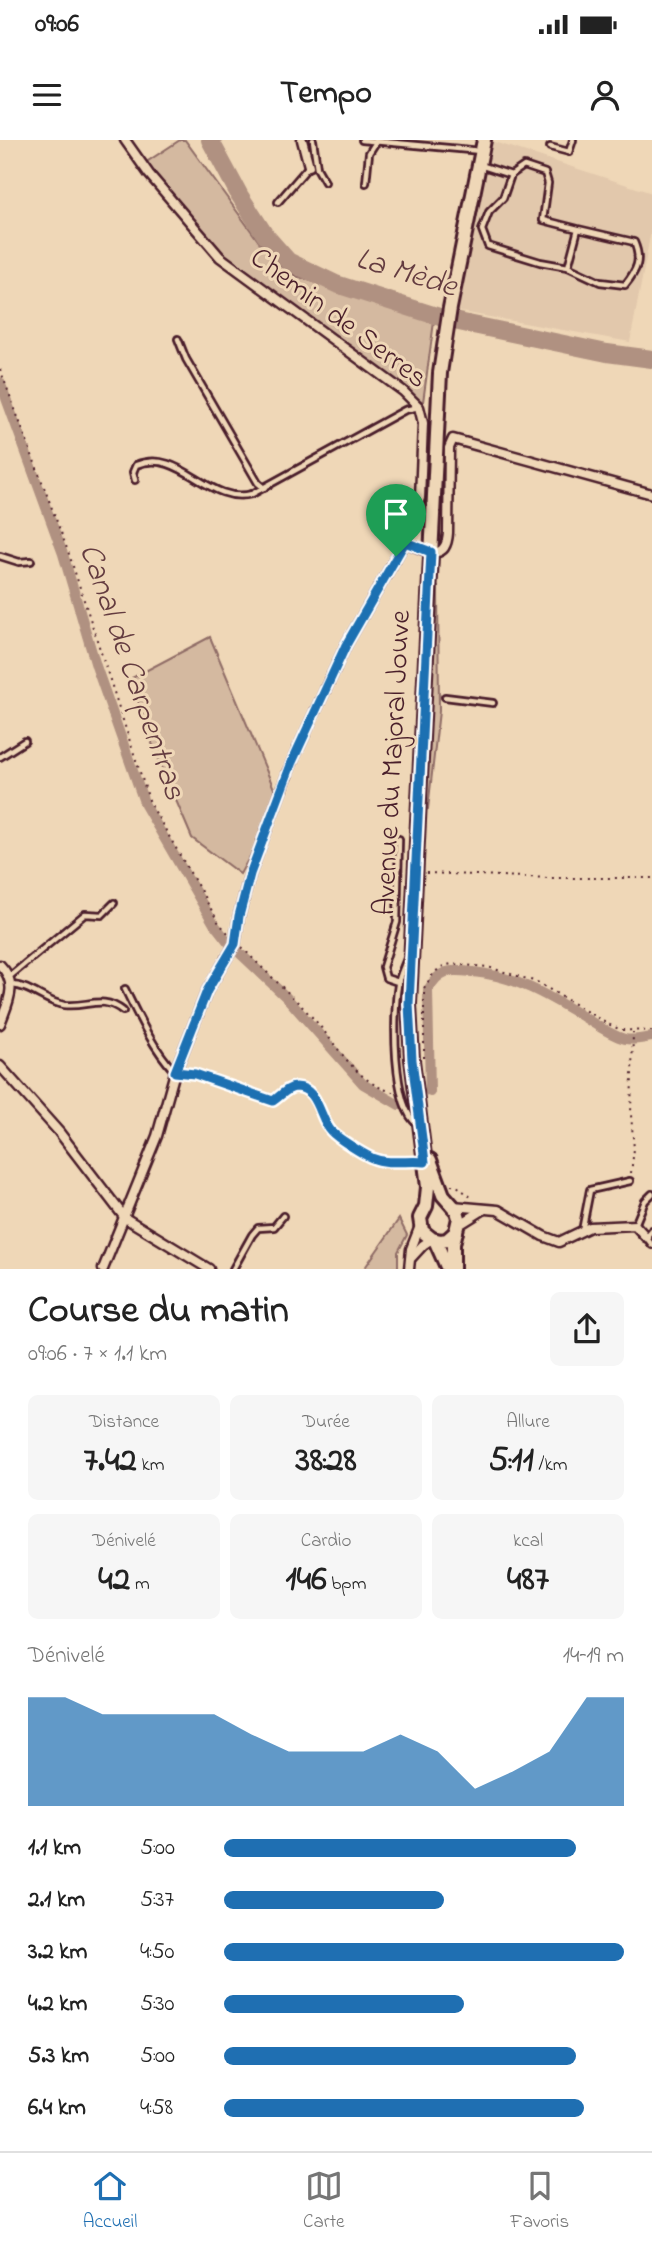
<!DOCTYPE html>
<html lang="fr">
<meta charset="utf-8">
<style>
:root{--surface:#fff;--page:#f6f6f6;--text:#222;--muted:#767676;--line:#e0e0e0;--accent:#1f6fb2}
body{margin:0;font-family:"Indie Flower",sans-serif;background:var(--page);color:var(--text);height:100vh;display:flex;flex-direction:column;font-size:26px;white-space:nowrap}
*{box-sizing:border-box;margin:0}
p{font-size:23px;color:var(--muted)}
.icon{flex:none;width:38px;height:38px;fill:none;stroke:currentColor;stroke-width:2;stroke-linecap:round;stroke-linejoin:round}
.map{position:relative;height:1129px;overflow:hidden}
.sheet{display:flex;flex-direction:column;background:var(--surface);flex:1}
.sheet>*{flex:none}
.pin{position:absolute;display:grid;place-items:center;width:60px;height:60px;color:#fff;margin:-72px -30px;border-radius:50% 50% 50% 0;rotate:-45deg;box-shadow:0 0 7px #0007}
.pin .icon{rotate:45deg}
.round{display:grid;place-items:center;flex:none;width:74px;height:74px;border-radius:10px;background:var(--page)}
.headline{display:flex;align-items:center;justify-content:space-between;height:119px;padding:0 28px}
h1{font-size:38px;font-weight:800;line-height:52px}
.metrics{display:grid;grid-template-columns:repeat(3,1fr);gap:10px;height:119px;padding:7px 28px}
.metrics div{display:grid;align-content:center;border-radius:10px;background:var(--page);text-align:center}
.metrics b{font-size:35px;font-weight:800}
.metrics small{font-size:19px;font-weight:400}
.metrics p{font-size:19px}
.chart{height:196px;padding:14px 28px}
.chart p{display:flex;justify-content:space-between}
.chart svg{width:100%;height:126px;margin-top:7px;fill:var(--accent);opacity:.7}
ul{padding:0 28px;list-style:none;font-size:23px}
li{display:grid;grid-template-columns:112px 84px 1fr;align-items:center;height:52px}
li i{height:18px;border-radius:9px;background:var(--accent)}
.status{display:flex;justify-content:space-between;align-items:center;height:49px;padding:0 35px;background:var(--surface);direction:ltr}
.status svg{height:19px;fill:currentColor}
header{display:flex;justify-content:space-between;align-items:center;height:91px;padding:0 28px;background:var(--surface);font-size:32px;font-weight:800}
.tabs{display:flex;justify-content:space-around;align-items:center;height:98px;border-top:2px solid var(--line);background:var(--surface);font-size:19px;color:var(--muted)}
.tabs a{display:grid;justify-items:center;gap:4px}
.tabs .active{color:var(--accent)}
.map>svg:first-child{display:block}
.built{fill:#e2c8ac}
.green{fill:#d4b9a0;stroke:#8f6c66;stroke-width:2}
.lines{fill:none;stroke-linecap:round;stroke-linejoin:round}
.canal{stroke:#b09181;stroke-width:10}
.river{stroke:#b09181;stroke-width:18}
.service-casing{stroke:#4a1f2b;stroke-width:10}
.minor-casing{stroke:#4a1f2b;stroke-width:13}
.secondary-casing{stroke:#4a1f2b;stroke-width:18}
.path{stroke:#4a1f2b;stroke-width:2;stroke-dasharray:2 5;stroke-linecap:butt}
.service{stroke:#efd7b7;stroke-width:4.5}
.minor{stroke:#efd7b7;stroke-width:8}
.secondary{stroke:#efd7b7;stroke-width:12}
.route-casing{stroke:#fff;stroke-width:14}
.route{stroke:#1f6fb2;stroke-width:9}
.labels{text-anchor:middle;dominant-baseline:central;stroke-width:6;stroke-linejoin:round;paint-order:stroke}
.street-label{font-size:30px;fill:#4a1f2b;stroke:#efd7b7}
.water-label{font-size:32px;font-style:italic;fill:#643c40;stroke:#efd7b7}
</style>
<div class="status"><b>09:06</b><svg viewBox="0 0 49 12"><path d="M0 12V9h3v3zM5 12V6h3v6zM10 12V3h3v9zM15 12V0h3v12zM26 1h20v11H26zM47 4h2v5h-2z"/></svg></div>
<header><svg class="icon" aria-label="menu" viewBox="0 0 24 24"><path d="M4 6h16M4 12h16M4 18h16"/></svg>Tempo<svg class="icon" aria-label="person" viewBox="0 0 24 24"><circle cx="12" cy="8" r="4"/><path d="M4 21q1-7 8-7t8 7"/></svg></header>
<div class="map">
<svg width="652" height="1129" viewBox="0 0 652 1129">
<rect width="100%" height="100%" fill="#efd7b7"/>
<filter id="ink" filterUnits="userSpaceOnUse"><feTurbulence type="fractalNoise" baseFrequency=".0143" numOctaves="2"/><feDisplacementMap in="SourceGraphic" scale="14" xChannelSelector="R" yChannelSelector="G"/><feConvolveMatrix kernelMatrix="1 2 1 2 8 2 1 2 1" color-interpolation-filters="sRGB"/></filter>
<g filter="url(#ink)">
<polygon class="built" points="492,1 652,53 652,86 630,202 456,171"/>
<g class="green">
<polygon points="180,0 185,0 273,121 296,136 434,182 423,262 237,127 220,111 145,23"/>
<polygon points="436,446 438,447 439,571 428,669 425,670"/>
<polygon points="210,497 275,651 253,711 240,734 192,698 153,606 130,539"/>
<polygon points="399,1079 407,1095 398,1112 398,1129 364,1129"/>
</g>
<g class="lines">
<g class="canal">
<polyline points="0,242 63,414 96,526 145,665 214,784 229,803 287,858 363,944 399,965"/>
<path d="M430,952L428,850C440,828 450,830 473,832C515,836 547,855 582,876C595,884 610,895 625,899C633,901 644,898 652,897"/>
</g>
<polyline class="river" points="210,0 240,56 265,95 288,121 336,144 449,180 607,213 652,219"/>
<g class="service-casing">
<g id="service">
<polyline points="313,0 317,28 325,42"/>
<polyline points="362,0 481,11"/>
<polyline points="550,7 569,12 573,0"/>
<path d="M480,25L511,35L524,26L545,33L548,43L543,80L578,89L568,127L600,142L625,145C637,130 642,120 634,102L578,89"/>
<polyline points="511,35 503,58 489,72 482,90 488,106 540,122 568,127"/>
<polyline points="366,43 369,13 376,2"/>
<polyline points="278,62 309,26"/>
<polyline points="178,199 186,219 258,343 264,348"/>
<path d="M135,340L133,332L136,325C181,307 208,366 252,354L405,270L419,267"/>
<polyline points="0,416 19,422 31,421"/>
<polyline points="445,557 493,563"/>
<polyline points="0,617 25,601"/>
<path d="M407,818C404,827 399,836 398,845C393,874 392,966 417,984"/>
<polyline points="9,837 85,774 102,775 114,763"/>
<polyline points="398,842 386,838 383,827 397,782 399,699"/>
<path d="M12,845C31,846 45,862 64,865C87,868 102,854 123,871"/>
<path d="M125,849C139,878 153,908 175,932"/>
<polyline points="635,1085 645,1061 652,1054"/>
<polyline points="652,1090 646,1097 652,1105"/>
<polyline points="582,1091 590,1050 630,1041"/>
<polyline points="233,1129 252,1095 258,1088 274,1087 283,1076"/>
</g>
</g>
<g class="minor-casing">
<g id="minor">
<polyline points="302,0 309,26"/>
<path d="M405,402C425,410 446,424 448,393L449,308L453,299L652,354"/>
<path d="M0,825C19,844 8,862 0,884"/>
<polyline points="0,926 59,992 125,1078 209,1129"/>
<polyline points="453,1066 498,1070 543,1096 559,1102 590,1087 635,1085 646,1097"/>
<polyline points="459,1085 483,1070"/>
<polyline points="411,1118 423,1105 432,1099"/>
<polyline points="103,1129 157,996 175,932 207,851 235,804 239,776 250,734 292,622 346,505 405,402 420,358 423,283 419,267 403,251 220,117 149,34 125,0"/>
<polyline points="409,1129 411,1109 420,1086"/>
</g>
</g>
<g class="secondary-casing">
<g id="secondary">
<polyline points="430,1020 443,1055 457,1071 459,1078 453,1104 453,1129"/>
<polyline points="456,1092 447,1100 441,1101 432,1099 422,1091 420,1078 426,1066 428,1047 412,920 409,864 440,233 450,168 484,0"/>
<polyline points="435,1100 448,1129"/>
</g>
</g>
<g class="path">
<polyline points="0,229 69,414 150,663 219,783 228,793"/>
<polyline points="426,733 550,738 652,738"/>
<path d="M242,807C264,831 289,852 311,876C336,902 355,943 393,952"/>
<polyline points="424,918 424,848 433,834 441,827 451,824 488,827 537,842 606,883 621,890 652,891"/>
<path d="M183,933L195,935L273,961C281,956 287,946 296,947C320,948 319,980 332,992C337,997 345,1000 350,1004C379,1022 379,1020 412,1021"/>
<polyline points="631,1033 634,1009 631,975 633,892"/>
<polyline points="451,1045 457,1046 472,1058"/>
</g>
<use href="#service" class="service"/>
<use href="#minor" class="minor"/>
<use href="#secondary" class="secondary"/>
</g>
</g>
<g class="lines" filter="url(#ink)">
<g class="route-casing">
<path id="route" d="M405,402L431,412L409,864L412,920L425,1022C408,1020 388,1025 372,1018C363,1014 337,998 331,991C319,978 319,948 296,947C287,947 281,956 273,961L195,934L175,932L207,851L235,804L239,776L250,734L292,622L346,505Z"/>
</g>
<use href="#route" class="route"/>
</g>
<g class="labels">
<g class="street-label">
<text transform="translate(338 179) rotate(37)">Chemin de Serres</text>
<text transform="translate(394 623) rotate(-87)">Avenue du Majoral Jouve</text>
</g>
<g class="water-label">
<text transform="translate(406 134) rotate(17)">La Mède</text>
<text transform="translate(131 532) rotate(71)">Canal de Carpentras</text>
</g>
</g>
</svg>
<div class="pin" style="left:396px;top:416px;background:#1e9e55"><svg class="icon" aria-label="arrive" viewBox="0 0 24 24"><path d="M6 21V4h12l-3 4 3 4H6"/></svg></div>
</div>
<section class="sheet">
<div class="headline"><div><h1>Course du matin</h1><p>09:06 · 7 × 1.1 km</p></div><a class="round"><svg class="icon" aria-label="share" viewBox="0 0 24 24"><path d="M12 15V3M7 8l5-5 5 5M5 13v7h14v-7"/></svg></a></div>
<div class="metrics">
<div><p>Distance</p><b>7.42<small> km</small></b></div>
<div><p>Durée</p><b>38:28</b></div>
<div><p>Allure</p><b>5:11<small> /km</small></b></div>
</div>
<div class="metrics">
<div><p>Dénivelé</p><b>42<small> m</small></b></div>
<div><p>Cardio</p><b>146<small> bpm</small></b></div>
<div><p>kcal</p><b>487</b></div>
</div>
<div class="chart"><p><span>Dénivelé</span>14–19 m</p>
<svg viewBox="0 0 160 44" preserveAspectRatio="none"><path d="M0 44V6L10 6L20 12L30 12L40 12L50 12L60 19L70 25L80 25L90 25L100 19L110 25L120 38L130 32L140 25L150 6L160 6V44z"/></svg>
</div>
<ul>
<li><b>1.1 km</b>5:00<i style="width:88%"></i></li>
<li><b>2.1 km</b>5:37<i style="width:55%"></i></li>
<li><b>3.2 km</b>4:50<i style="width:100%"></i></li>
<li><b>4.2 km</b>5:30<i style="width:60%"></i></li>
<li><b>5.3 km</b>5:00<i style="width:88%"></i></li>
<li><b>6.4 km</b>4:58<i style="width:90%"></i></li>
</ul>
</section>
<nav class="tabs">
<a class="active"><svg class="icon" aria-label="home" viewBox="0 0 24 24"><path d="M3 11l9-7 9 7M6 9v11h12V9"/></svg>Accueil</a>
<a><svg class="icon" aria-label="map" viewBox="0 0 24 24"><path d="M3 6l6-2 6 2 6-2v14l-6 2-6-2-6 2zM9 4v14M15 6v14"/></svg>Carte</a>
<a><svg class="icon" aria-label="saved" viewBox="0 0 24 24"><path d="M7 4h10v16l-5-4-5 4z"/></svg>Favoris</a>
</nav>
